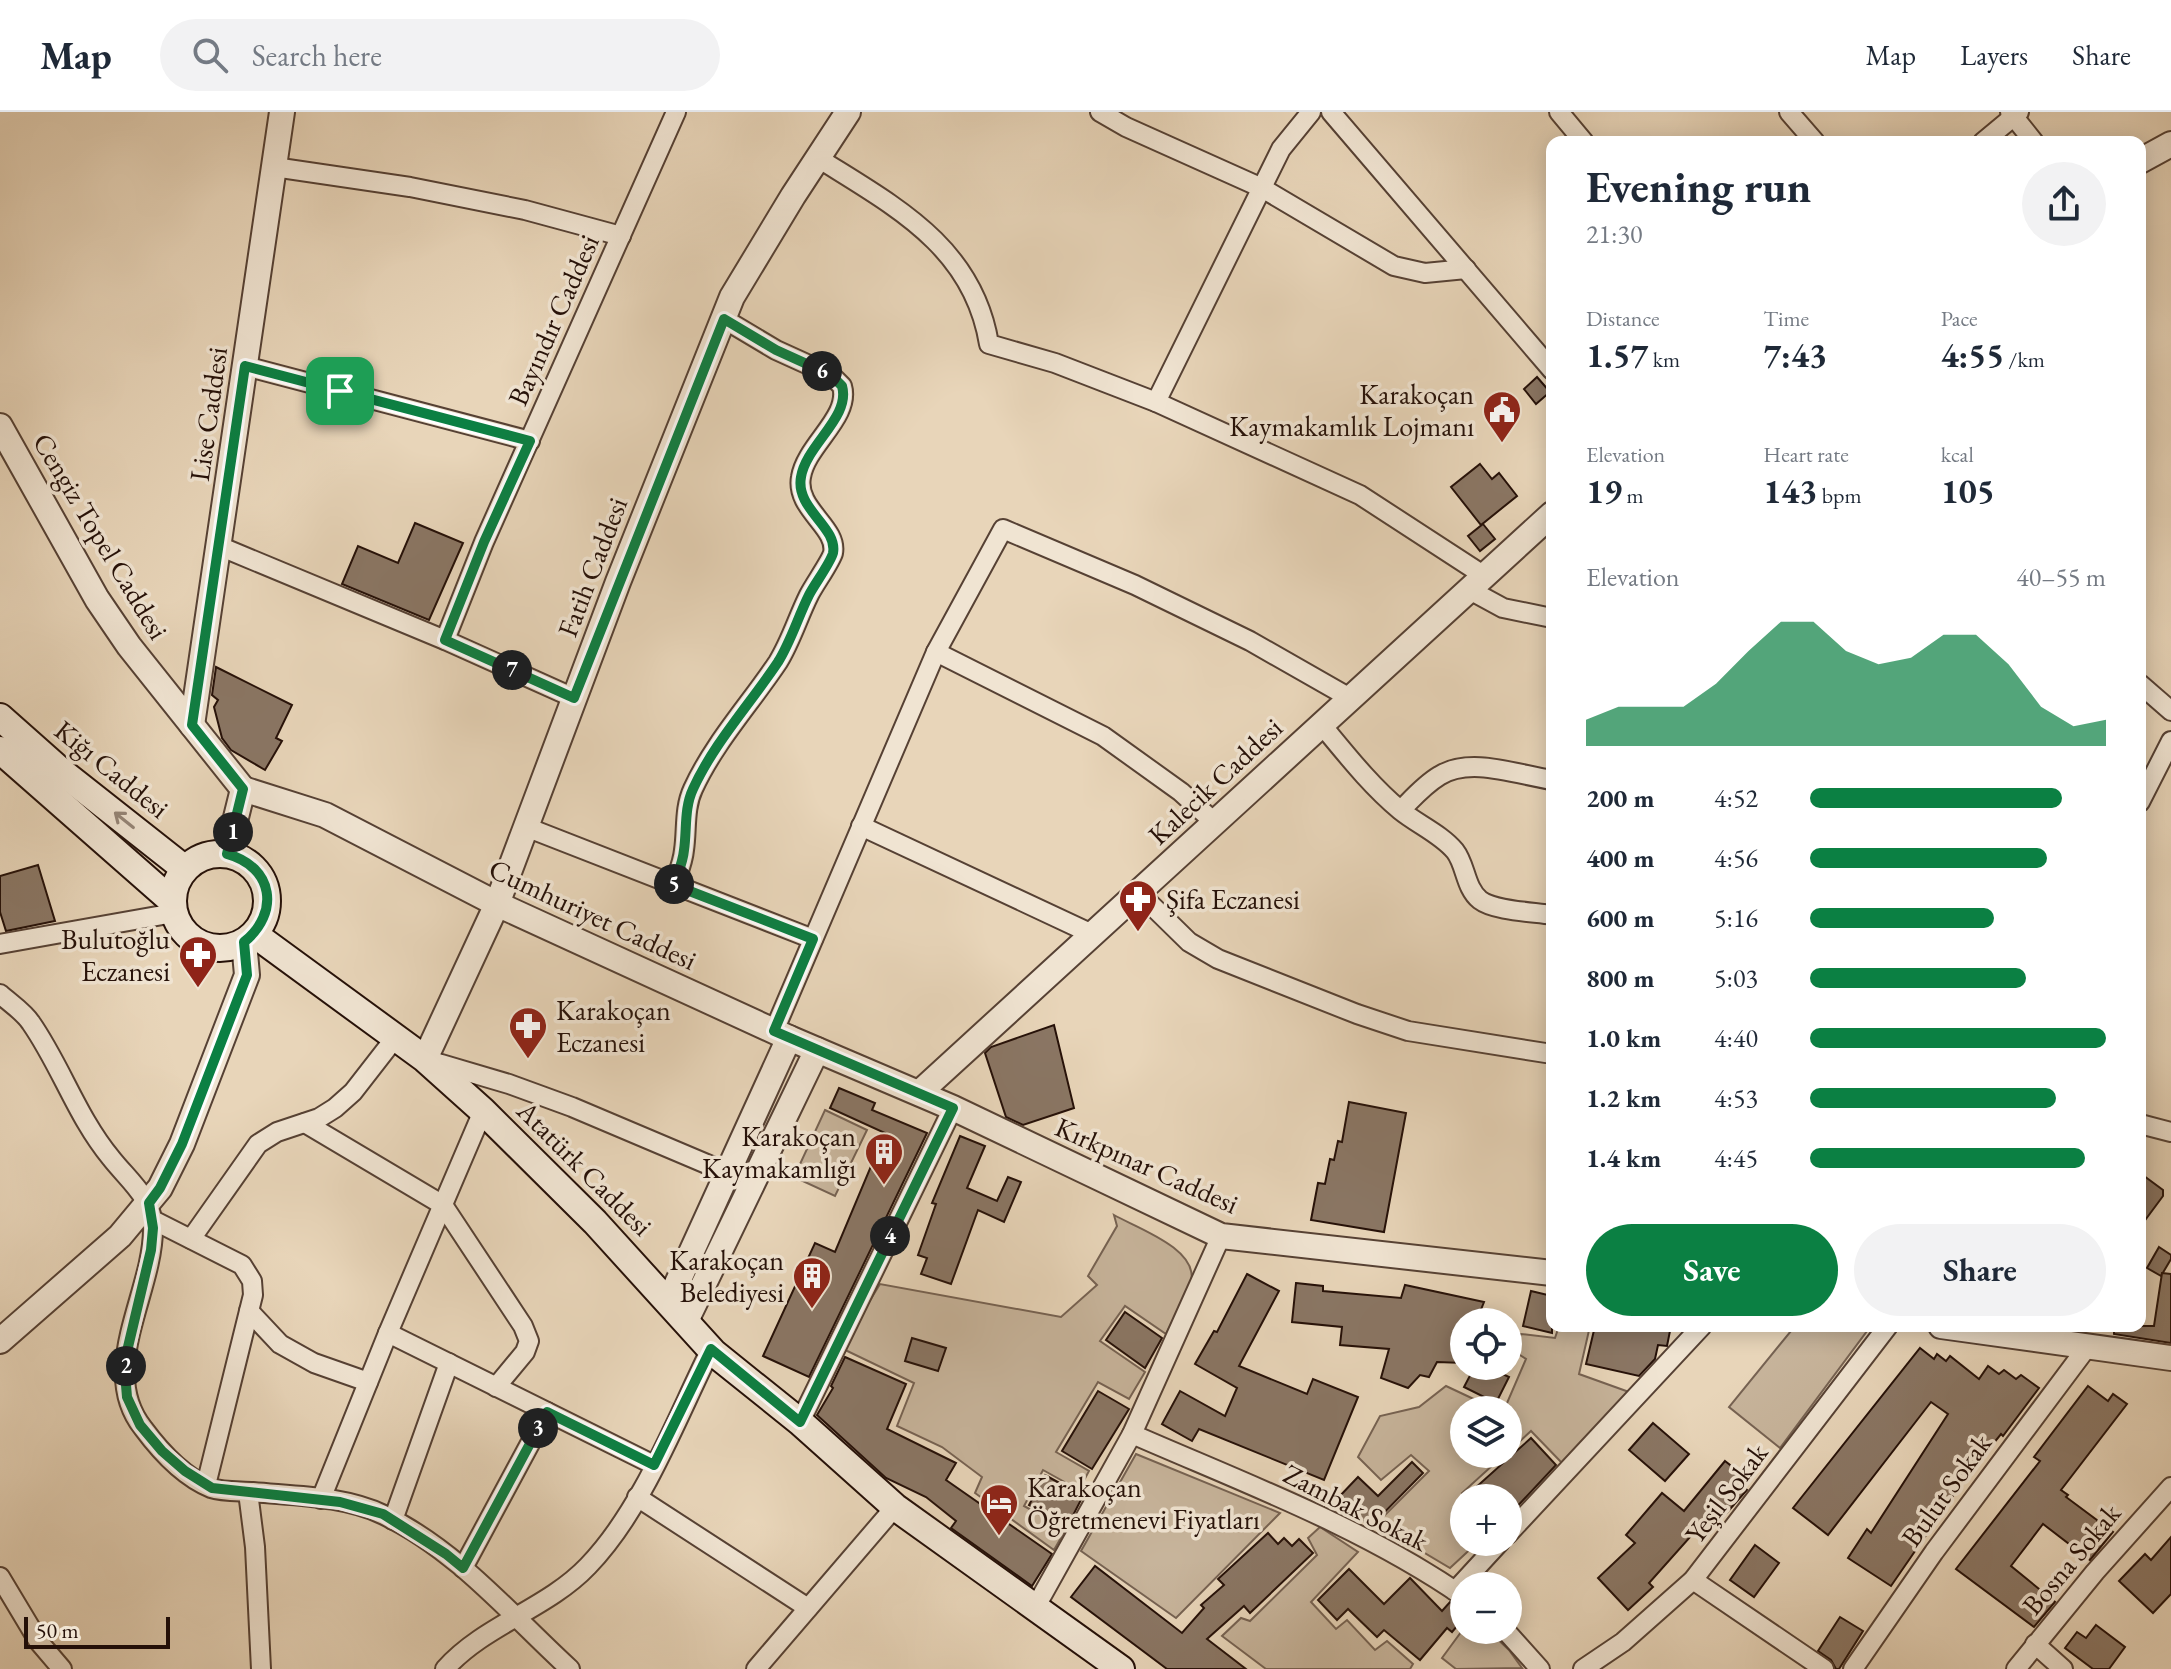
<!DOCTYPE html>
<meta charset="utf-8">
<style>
:root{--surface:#fff;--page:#f2f2f3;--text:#1f2937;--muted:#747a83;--line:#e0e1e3;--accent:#0b8043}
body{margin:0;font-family:"EB Garamond",serif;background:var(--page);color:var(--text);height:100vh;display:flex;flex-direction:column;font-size:30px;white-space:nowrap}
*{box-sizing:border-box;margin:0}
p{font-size:26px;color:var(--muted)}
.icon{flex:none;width:44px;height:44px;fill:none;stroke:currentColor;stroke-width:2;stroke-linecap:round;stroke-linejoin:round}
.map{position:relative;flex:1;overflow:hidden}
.panel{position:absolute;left:1546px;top:24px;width:600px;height:1196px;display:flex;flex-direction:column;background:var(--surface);border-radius:16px;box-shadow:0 4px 20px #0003}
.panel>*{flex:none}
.buttons{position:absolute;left:1450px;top:1196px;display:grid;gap:16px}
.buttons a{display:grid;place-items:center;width:72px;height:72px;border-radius:50%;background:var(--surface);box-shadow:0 4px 20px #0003;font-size:40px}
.scale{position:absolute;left:24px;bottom:20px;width:146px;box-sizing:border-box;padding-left:8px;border:4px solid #251008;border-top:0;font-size:22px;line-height:28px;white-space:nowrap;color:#251008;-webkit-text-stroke:6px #f0e4d2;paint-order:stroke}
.pin{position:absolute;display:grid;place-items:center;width:68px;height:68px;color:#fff;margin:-34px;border-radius:16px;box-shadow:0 4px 12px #0006}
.km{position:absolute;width:40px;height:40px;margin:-20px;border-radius:50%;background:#222;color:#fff;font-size:22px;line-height:40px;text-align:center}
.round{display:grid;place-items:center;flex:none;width:84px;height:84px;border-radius:42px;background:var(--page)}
.head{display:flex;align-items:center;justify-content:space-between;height:136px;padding:0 40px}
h1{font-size:44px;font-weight:700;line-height:60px}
.figures{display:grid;grid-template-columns:repeat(3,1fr);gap:12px;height:136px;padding:8px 40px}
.figures div{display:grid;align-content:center}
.figures b{font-size:34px;font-weight:700}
.figures small{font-size:22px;font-weight:400}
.figures p{font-size:22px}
.chart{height:224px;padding:16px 40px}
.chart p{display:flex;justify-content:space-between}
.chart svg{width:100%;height:144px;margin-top:8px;fill:var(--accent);opacity:.7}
.button{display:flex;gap:16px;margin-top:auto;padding:16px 40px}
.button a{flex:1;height:92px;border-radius:48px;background:var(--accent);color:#fff;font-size:32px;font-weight:700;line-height:92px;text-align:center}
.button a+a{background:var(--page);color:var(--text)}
ul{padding:0 40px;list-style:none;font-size:26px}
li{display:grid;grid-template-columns:128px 96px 1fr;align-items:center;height:60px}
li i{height:20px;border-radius:10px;background:var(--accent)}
header{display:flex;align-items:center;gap:48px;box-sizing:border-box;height:112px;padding:0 40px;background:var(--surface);border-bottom:2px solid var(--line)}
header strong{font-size:38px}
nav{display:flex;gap:44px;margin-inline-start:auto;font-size:28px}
.search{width:560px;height:72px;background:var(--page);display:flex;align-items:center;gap:20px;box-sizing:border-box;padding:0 28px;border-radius:44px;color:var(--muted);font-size:30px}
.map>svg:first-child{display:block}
.green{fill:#c7b49b;stroke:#766252;stroke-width:2}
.building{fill:#8a7664;stroke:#251008;stroke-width:2}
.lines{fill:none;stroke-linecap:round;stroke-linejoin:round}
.minor-casing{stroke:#564134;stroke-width:22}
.tertiary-casing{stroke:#564134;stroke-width:28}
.secondary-casing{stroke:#251008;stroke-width:30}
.minor{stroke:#f0e4d2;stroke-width:18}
.tertiary{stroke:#f0e4d2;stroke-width:24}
.secondary{stroke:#f0e4d2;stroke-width:26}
.oneway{stroke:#958577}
.route-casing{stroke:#fff;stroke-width:16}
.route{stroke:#0b8043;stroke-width:10}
.labels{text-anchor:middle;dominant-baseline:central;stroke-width:7;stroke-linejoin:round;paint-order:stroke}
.street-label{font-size:28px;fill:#251008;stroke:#f0e4d2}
.poi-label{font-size:28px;fill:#251008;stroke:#f0e4d2;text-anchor:end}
</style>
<header>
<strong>Map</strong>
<div class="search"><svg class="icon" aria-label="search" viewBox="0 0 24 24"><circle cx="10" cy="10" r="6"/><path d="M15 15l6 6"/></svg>Search here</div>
<nav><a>Map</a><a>Layers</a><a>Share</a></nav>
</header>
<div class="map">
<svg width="2171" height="1557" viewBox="0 0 2171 1557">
<rect width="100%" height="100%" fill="#e8d5b9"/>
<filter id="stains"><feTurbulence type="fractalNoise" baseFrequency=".0025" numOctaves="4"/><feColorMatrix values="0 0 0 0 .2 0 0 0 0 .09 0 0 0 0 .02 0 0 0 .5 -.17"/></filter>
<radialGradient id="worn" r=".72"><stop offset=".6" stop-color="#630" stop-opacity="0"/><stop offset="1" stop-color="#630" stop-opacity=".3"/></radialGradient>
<g class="green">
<polygon points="825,998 867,1018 835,1084 794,1065"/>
<path d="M1114,1103C1137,1116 1199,1137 1191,1170C1186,1188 1174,1206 1166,1222L1125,1194L1100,1229L1145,1260L1129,1287L1098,1270L1056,1340L1089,1359L1079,1378L1043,1358L1024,1394L1066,1417L1054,1438L975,1381L982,1365L942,1335L897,1314L914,1271L841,1236L880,1172L1061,1205L1097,1173L1088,1164L1117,1114Z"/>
<polygon points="1559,1214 1590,1214 1579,1262 1629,1280 1562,1351 1531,1319 1508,1340 1508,1298 1504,1298 1526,1247 1509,1236 1521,1222 1555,1226"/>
<polygon points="1795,1214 1867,1219 1780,1336 1729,1295"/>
<polygon points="1446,1274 1497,1298 1464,1298 1464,1342 1505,1342 1462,1381 1466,1386 1464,1430 1478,1430 1450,1456 1376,1412 1429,1359 1411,1343 1381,1368 1358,1345 1380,1304 1419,1295"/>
<polygon points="1136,1342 1280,1401 1176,1506 1081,1439"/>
<polygon points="1320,1415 1358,1440 1311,1490 1336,1517 1347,1508 1375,1538 1387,1529 1413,1552 1410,1557 1266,1557 1222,1524 1241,1506 1250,1509 1317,1443 1308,1426"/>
<polygon points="1464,1516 1488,1518 1509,1538 1522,1556 1456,1557 1442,1546"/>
</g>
<g class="building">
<polygon points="1537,265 1550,280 1536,292 1524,277"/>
<polygon points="1480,352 1492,367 1499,361 1517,384 1481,413 1451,375"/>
<polygon points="415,411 463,431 429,508 342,472 358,434 398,451"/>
<polygon points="1483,412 1495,427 1480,439 1468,424"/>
<polygon points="216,555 292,593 276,626 282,629 265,658 231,638 222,626 214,595 218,588 212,583"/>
<polygon points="38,753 55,809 6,819 0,800 0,764"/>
<polygon points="1054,913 1074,996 1023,1013 1006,1005 985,941 991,935"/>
<polygon points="839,976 875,991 872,998 927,1021 809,1265 763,1244 815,1131 835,1140 885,1021 830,996"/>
<polygon points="1349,990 1406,1001 1384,1120 1311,1108 1318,1071 1325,1072 1330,1047 1334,1048 1338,1029 1342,1030"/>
<polygon points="960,1024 985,1034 967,1076 997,1089 1008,1065 1021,1070 1004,1110 978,1098 951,1172 921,1162 927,1146 918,1143 936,1092 932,1091"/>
<polygon points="2140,1061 2163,1078 2163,1084 2140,1115"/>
<polygon points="2159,1135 2171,1143 2171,1147 2161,1164 2147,1156"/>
<polygon points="2162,1161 2171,1162 2171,1231 2114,1222 2114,1214 2154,1214"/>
<polygon points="1247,1162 1279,1179 1239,1254 1307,1282 1313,1267 1358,1285 1324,1368 1199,1317 1192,1329 1162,1312 1180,1279 1225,1304 1237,1276 1195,1252 1214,1219 1217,1220"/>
<polygon points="1296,1171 1323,1174 1323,1179 1401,1186 1405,1173 1484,1190 1476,1210 1464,1210 1464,1251 1437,1250 1429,1265 1420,1263 1408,1276 1381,1266 1389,1237 1340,1233 1342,1215 1292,1210"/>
<polygon points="1531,1179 1552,1184 1552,1221 1523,1214"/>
<polygon points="1125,1200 1162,1226 1145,1256 1106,1228"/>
<polygon points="1595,1214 1671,1214 1667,1234 1658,1233 1655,1247 1639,1264 1586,1252"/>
<polygon points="912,1226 946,1236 938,1259 905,1249"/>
<polygon points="1920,1236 1934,1247 1937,1242 1946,1249 1950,1244 1979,1267 1988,1254 1999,1262 2004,1258 2016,1267 2021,1263 2039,1276 2003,1324 2001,1322 1964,1368 1891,1474 1848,1446 1867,1417 1871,1421 1948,1302 1931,1290 1828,1423 1793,1396"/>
<polygon points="845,1245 906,1272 887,1317 956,1351 946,1368 1052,1442 1032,1474 951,1416 956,1409 926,1385 886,1366 817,1303 833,1276 831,1274"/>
<polygon points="1475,1254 1486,1254 1509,1265 1496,1291 1464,1275"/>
<polygon points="2088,1274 2108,1289 2113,1282 2127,1292 2061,1378 2068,1383 2066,1385 2113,1420 2090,1448 2043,1412 2011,1454 2055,1490 2034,1515 1956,1457 2040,1349 2034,1345"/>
<polygon points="1098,1279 1129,1297 1092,1357 1062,1339"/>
<polygon points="1653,1311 1689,1342 1665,1369 1629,1338"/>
<polygon points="1531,1326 1556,1353 1512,1400 1508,1404 1508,1386 1464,1386"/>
<polygon points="1725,1349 1739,1360 1733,1367 1747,1378 1716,1413 1707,1406 1649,1471 1653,1475 1628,1498 1598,1466 1635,1431 1626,1423 1662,1381 1684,1399"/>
<polygon points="1412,1350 1423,1361 1370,1415 1337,1387 1358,1365 1378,1384"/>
<polygon points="1045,1363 1083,1384 1068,1413 1029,1393"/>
<polygon points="1268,1421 1278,1432 1284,1426 1292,1434 1299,1427 1313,1441 1250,1501 1244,1494 1207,1527 1246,1557 1167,1557 1071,1485 1095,1454 1182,1521 1204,1496 1201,1493 1224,1473 1218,1467"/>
<polygon points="2171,1425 2171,1482 2153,1501 2119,1469 2145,1442 2151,1448"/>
<polygon points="1755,1433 1779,1451 1754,1485 1730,1468"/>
<polygon points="1349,1457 1384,1492 1410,1466 1442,1499 1450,1490 1464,1499 1464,1506 1452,1520 1447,1516 1420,1548 1384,1518 1377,1525 1348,1497 1337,1508 1318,1488"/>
<polygon points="1840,1505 1863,1519 1839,1557 1836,1557 1831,1548 1818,1539"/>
<polygon points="2096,1513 2125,1535 2109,1557 2093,1557 2065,1536 2077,1520 2086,1526"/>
</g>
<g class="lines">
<g class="minor-casing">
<g id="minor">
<polyline points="1100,0 1126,15 1262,76 1394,154 1425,161 1466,157"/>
<polyline points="1311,0 1281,37 1156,290 1360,383 1483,463"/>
<polyline points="1331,0 1552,258"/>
<polyline points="1559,0 1584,30"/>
<polyline points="1789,0 1815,30"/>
<polyline points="2010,0 2034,30"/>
<polyline points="1983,30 2019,0"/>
<path d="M818,46C894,94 973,134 989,232L1055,251L1156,290"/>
<polyline points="274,55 410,75 525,98 621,124"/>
<polyline points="245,254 530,329"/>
<polyline points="219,434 445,528 574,586"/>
<polyline points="1468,477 1503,496 1552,506"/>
<polyline points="445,528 484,430 676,0"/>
<polyline points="936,540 1103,624 1181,680 1214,710"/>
<polyline points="2140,572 2171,599"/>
<path d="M1321,612C1346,642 1370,673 1400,698C1417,712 1441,722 1455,739C1466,753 1465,776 1480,788C1494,799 1534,800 1552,803"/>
<polyline points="2140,690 2171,629"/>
<path d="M1401,698C1413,686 1424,673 1439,664C1470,644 1518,663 1552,668"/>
<polyline points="861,714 1092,822"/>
<polyline points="526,715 813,827"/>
<path d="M674,773C678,761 683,750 684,738C687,718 684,696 693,677C714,631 750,592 778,550C791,529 798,505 809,483C814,473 831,449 833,441C838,415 795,397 801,365C806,333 851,305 842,274L831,263L776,238L724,207"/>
<polyline points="1138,780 1189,830 1218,847 1357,902 1408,919 1552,942"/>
<polyline points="0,832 174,801"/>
<path d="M0,882C10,891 24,900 31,911C61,954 77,1005 111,1046C129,1069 153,1086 153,1117C153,1181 97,1258 143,1316C160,1339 184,1365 211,1376C223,1380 240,1379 253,1380C295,1384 345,1384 384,1403C457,1438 511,1503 570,1557"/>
<polyline points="774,919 936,540 1003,417 1135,473 1250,529 1350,586"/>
<polyline points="431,949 509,972 572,995 728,1061"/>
<polyline points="305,1011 443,1093 523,1214 529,1229 525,1240 496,1275"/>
<polyline points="2140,1012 2171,1020"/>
<polyline points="151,1107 242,1153 252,1169 253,1183 206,1373"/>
<polyline points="191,1127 258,1032 277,1020 319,1006 335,996 353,980 395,926"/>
<polyline points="249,1199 280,1232 314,1251 368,1270"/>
<polyline points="388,1221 654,1353"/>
<polyline points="800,1310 953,996"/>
<path d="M1132,1322C1244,1371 1363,1415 1464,1485"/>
<polyline points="248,1380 255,1435 261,1557"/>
<polyline points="637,1385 808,1496"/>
<polyline points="321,1387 388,1221 483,999"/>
<polyline points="393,1408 449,1251"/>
<polyline points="1508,1422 1702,1214"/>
<polyline points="463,1456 547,1300"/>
<polyline points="0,1465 39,1530 62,1557"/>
<polyline points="1693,1468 1824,1557"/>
<polyline points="1455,1479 1500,1430"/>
<polyline points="1035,1496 1132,1322 1221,1124"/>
<polyline points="1505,1518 1540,1557"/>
<polyline points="2035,1532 2063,1557"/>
<path d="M445,1557C484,1513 547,1497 588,1454C643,1397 676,1307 711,1237"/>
<polyline points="756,1557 895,1395"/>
<polyline points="1583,1557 1623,1530 1693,1468 1888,1214"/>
<polyline points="1853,1557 1934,1440 2088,1234"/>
<polyline points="2016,1557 2095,1460 2171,1375"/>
</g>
</g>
<g class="tertiary-casing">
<g id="tertiary">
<polyline points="2140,49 2171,32"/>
<polyline points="0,314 97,487 129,534 243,677"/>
<polyline points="192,613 282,0"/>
<polyline points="243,677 325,703 497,792 789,926 953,996 1221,1124 1552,1161"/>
<polyline points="227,742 243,677"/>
<polyline points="425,947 497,792 618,470 732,185 793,84 848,0"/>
<polyline points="919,981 1552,402"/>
<polyline points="669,1189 789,926"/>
<polyline points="686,1209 817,938"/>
<polyline points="1941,1214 2171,1246"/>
<polyline points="0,1229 120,1124 160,1076 182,1032 247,863 244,830"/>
</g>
</g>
<g class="secondary-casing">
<g id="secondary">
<polyline points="0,605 62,660 185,757"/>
<polyline points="0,638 173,790"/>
<circle cx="220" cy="789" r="47"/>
<polyline points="254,822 425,947 483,999 595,1110 714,1241 800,1310 895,1395 1121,1557"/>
</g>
</g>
<use href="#minor" class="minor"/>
<use href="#tertiary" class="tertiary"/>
<use href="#secondary" class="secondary"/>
</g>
<defs><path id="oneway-shaft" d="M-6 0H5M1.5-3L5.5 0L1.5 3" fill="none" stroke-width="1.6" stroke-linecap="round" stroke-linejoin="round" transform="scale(2)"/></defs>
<use class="oneway" href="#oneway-shaft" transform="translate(124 708) rotate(-141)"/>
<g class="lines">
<g class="route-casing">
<path id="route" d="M724,207L776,238L831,263L842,274C851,305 806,333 801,365C795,397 838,415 833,441C831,450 814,473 809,483C798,505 791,529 778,550C750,592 714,631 693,677C684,696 687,718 684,738C683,750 678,761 674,773L813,827L774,919L953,996L800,1310L711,1237L654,1353L547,1300L463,1456L446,1442L383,1402L340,1390L212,1376L185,1359L162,1339L140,1313L127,1285L125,1261L128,1235L151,1138L153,1116L149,1091L160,1076L182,1032L247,863L244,830C280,801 274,755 227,742L243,677L192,613L245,254L530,329L484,430L445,528L574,586Z"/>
</g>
<use href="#route" class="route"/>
</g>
<defs>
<g id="civic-pin" transform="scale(2)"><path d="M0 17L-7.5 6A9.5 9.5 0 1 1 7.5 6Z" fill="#8f2418" stroke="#f0e4d2"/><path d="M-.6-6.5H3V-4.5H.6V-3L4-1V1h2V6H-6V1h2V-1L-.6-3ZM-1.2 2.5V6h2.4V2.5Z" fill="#fff"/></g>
<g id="pharmacy-pin" transform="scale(2)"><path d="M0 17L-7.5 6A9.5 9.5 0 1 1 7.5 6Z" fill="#8f2418" stroke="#f0e4d2"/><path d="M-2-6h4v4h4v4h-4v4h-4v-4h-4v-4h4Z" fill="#fff"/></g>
<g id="building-pin" transform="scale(2)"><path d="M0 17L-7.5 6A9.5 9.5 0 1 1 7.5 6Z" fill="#8f2418" stroke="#f0e4d2"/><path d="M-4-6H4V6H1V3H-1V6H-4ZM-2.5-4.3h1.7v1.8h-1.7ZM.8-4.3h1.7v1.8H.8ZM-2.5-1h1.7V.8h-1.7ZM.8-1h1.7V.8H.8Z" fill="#fff"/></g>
<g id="hotel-pin" transform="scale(2)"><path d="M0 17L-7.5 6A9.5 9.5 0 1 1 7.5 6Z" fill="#8f2418" stroke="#f0e4d2"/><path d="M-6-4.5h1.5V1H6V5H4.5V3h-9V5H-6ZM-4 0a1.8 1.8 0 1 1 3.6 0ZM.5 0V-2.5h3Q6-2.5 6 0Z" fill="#fff"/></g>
</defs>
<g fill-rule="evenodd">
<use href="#civic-pin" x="1502" y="298"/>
<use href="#pharmacy-pin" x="1138" y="787"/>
<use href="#pharmacy-pin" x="198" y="843"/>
<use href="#pharmacy-pin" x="528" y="914"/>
<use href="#building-pin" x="884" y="1040"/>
<use href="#building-pin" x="812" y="1164"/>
<use href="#hotel-pin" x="999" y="1391"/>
</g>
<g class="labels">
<g class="street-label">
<text transform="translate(553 208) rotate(-66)">Bayındır Caddesi</text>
<text transform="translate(208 302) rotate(-82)">Lise Caddesi</text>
<text transform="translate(101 424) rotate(59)">Cengiz Topel Caddesi</text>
<text transform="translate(592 455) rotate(-69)">Fatih Caddesi</text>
<text transform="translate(112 657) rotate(39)">Kiğı Caddesi</text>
<text transform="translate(1215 669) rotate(-43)">Kalecik Caddesi</text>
<text transform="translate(593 802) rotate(25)">Cumhuriyet Caddesi</text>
<text transform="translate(1147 1053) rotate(24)">Kırkpınar Caddesi</text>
<text transform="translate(585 1056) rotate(45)">Atatürk Caddesi</text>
<text transform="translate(1946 1378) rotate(-54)">Bulut Sokak</text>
<text transform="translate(1726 1381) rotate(-53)">Yeşil Sokak</text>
<text transform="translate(1356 1395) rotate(27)">Zambak Sokak</text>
<text transform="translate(2071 1447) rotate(-50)">Bosna Sokak</text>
</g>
<g class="poi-label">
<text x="1474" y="282">Karakoçan<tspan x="1474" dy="32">Kaymakamlık Lojmanı</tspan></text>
<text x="1166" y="787" text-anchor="start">Şifa Eczanesi</text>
<text x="170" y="827">Bulutoğlu<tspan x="170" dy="32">Eczanesi</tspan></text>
<text x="556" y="898" text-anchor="start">Karakoçan<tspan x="556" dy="32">Eczanesi</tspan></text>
<text x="856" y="1024">Karakoçan<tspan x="856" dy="32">Kaymakamlığı</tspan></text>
<text x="784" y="1148">Karakoçan<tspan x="784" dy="32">Belediyesi</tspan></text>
<text x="1027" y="1375" text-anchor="start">Karakoçan<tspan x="1027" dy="32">Öğretmenevi Fiyatları</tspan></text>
</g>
</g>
<rect width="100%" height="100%" filter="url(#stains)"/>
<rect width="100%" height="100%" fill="url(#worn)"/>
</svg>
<div class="buttons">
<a><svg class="icon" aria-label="locate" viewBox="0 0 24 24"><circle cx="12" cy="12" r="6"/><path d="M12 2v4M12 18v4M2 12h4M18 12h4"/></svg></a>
<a><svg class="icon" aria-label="layers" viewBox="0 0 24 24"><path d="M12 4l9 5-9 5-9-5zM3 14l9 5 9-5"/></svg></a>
<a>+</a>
<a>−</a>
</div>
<div class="scale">50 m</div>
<div class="pin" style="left:340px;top:279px;background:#1e9e55"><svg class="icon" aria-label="arrive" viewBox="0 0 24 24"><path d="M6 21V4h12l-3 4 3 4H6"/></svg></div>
<b class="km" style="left:233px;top:720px">1</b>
<b class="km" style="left:126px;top:1254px">2</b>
<b class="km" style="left:538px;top:1316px">3</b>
<b class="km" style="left:890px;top:1124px">4</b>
<b class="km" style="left:674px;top:772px">5</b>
<b class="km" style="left:822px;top:259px">6</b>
<b class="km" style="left:512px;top:558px">7</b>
<section class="panel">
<div class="head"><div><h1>Evening run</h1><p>21:30</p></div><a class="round"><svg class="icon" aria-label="share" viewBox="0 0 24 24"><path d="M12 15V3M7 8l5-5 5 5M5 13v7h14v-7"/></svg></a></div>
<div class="figures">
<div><p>Distance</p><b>1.57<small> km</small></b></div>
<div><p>Time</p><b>7:43</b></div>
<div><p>Pace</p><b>4:55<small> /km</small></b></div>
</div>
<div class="figures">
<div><p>Elevation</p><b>19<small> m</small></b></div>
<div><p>Heart rate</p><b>143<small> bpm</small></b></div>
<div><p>kcal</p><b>105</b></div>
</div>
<div class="chart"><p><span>Elevation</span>40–55 m</p>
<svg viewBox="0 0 160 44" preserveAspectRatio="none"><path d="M0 44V36L10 32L20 32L30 32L40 25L50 15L60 6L70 6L80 15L90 19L100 17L110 10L120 10L130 19L140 32L150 38L160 36V44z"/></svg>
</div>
<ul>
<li><b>200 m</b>4:52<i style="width:85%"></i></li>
<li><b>400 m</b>4:56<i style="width:80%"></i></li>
<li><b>600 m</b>5:16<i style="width:62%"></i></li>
<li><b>800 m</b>5:03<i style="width:73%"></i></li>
<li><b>1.0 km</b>4:40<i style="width:100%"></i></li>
<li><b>1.2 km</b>4:53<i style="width:83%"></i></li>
<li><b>1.4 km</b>4:45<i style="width:93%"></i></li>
</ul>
<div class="button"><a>Save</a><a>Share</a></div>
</section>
</div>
